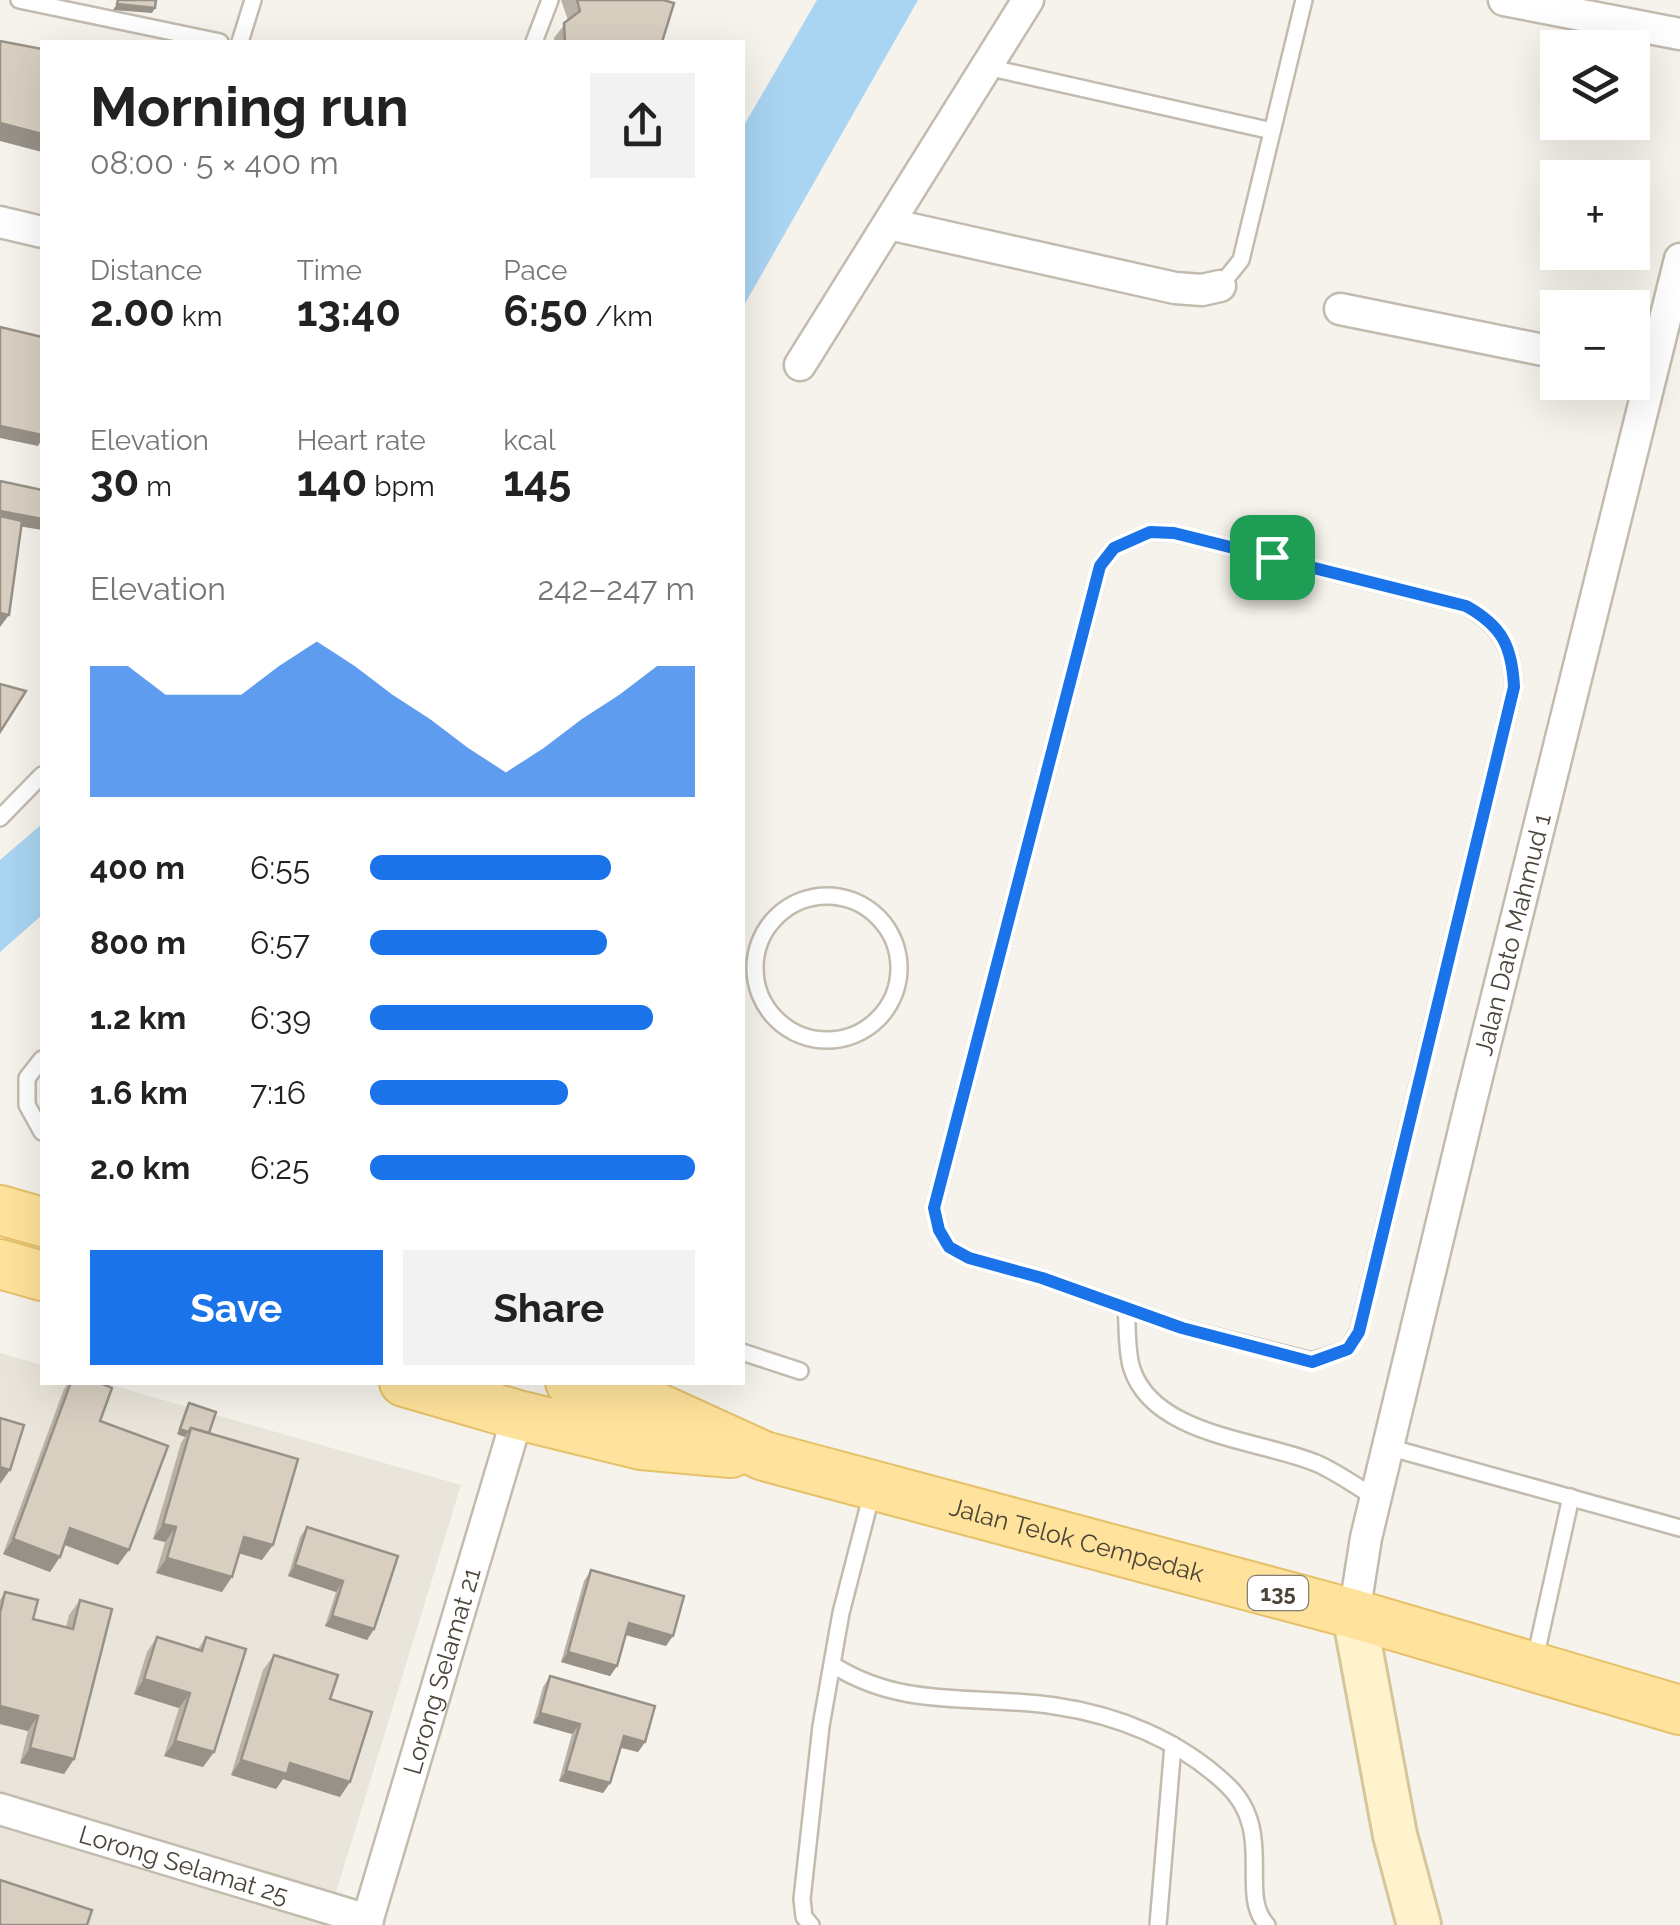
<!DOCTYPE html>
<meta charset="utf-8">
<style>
:root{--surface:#fff;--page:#f2f2f2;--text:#222;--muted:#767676;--accent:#1a73e8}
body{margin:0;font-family:Raleway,sans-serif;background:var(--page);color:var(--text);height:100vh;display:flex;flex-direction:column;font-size:38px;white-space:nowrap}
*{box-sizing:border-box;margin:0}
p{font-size:32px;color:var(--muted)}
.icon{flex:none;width:55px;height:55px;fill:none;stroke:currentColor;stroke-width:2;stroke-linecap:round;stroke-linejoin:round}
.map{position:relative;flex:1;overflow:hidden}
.drawer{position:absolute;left:40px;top:40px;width:705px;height:1345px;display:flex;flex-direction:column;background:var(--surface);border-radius:0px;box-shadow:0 10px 40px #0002}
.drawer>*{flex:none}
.fabs{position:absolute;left:1540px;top:30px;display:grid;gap:20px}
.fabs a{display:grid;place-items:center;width:110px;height:110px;border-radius:0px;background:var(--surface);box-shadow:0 10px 40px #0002;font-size:50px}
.pin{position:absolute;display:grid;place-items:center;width:85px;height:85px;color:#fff;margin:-42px;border-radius:20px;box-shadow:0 5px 15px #0006}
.round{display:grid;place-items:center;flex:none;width:105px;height:105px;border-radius:0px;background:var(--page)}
.summary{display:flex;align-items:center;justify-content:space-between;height:170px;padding:0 50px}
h1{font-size:55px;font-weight:700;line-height:75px}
.figures{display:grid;grid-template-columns:repeat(3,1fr);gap:15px;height:170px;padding:10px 50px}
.figures div{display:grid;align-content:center}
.figures b{font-size:42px;font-weight:700}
.figures small{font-size:28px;font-weight:400}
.figures p{font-size:28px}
.chart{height:280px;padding:20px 50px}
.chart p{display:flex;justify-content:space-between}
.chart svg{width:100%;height:180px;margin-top:10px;fill:var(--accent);opacity:.7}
.action{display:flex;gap:20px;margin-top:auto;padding:20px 50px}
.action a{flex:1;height:115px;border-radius:0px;background:var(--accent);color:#fff;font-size:40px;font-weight:700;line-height:115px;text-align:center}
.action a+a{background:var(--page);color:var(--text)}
ul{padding:0 50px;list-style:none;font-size:32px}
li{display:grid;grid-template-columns:160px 120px 1fr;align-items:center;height:75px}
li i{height:25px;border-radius:12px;background:var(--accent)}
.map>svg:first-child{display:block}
.residential{fill:#eae5da}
.water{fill:#a9d4f2}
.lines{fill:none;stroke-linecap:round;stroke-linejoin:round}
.lane-casing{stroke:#c2bbae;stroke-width:20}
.street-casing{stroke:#c2bbae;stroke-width:35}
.secondary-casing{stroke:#d6c79b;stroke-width:48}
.primary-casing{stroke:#e6c16a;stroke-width:52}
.lane{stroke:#fff;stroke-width:15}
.street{stroke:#fff;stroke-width:30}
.secondary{stroke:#fff3cd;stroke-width:42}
.primary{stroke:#ffe39c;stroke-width:48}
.wall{fill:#bab2a6}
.shaded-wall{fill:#979187}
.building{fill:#d8cfc1;stroke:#979187;stroke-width:2.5}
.route-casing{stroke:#fff;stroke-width:20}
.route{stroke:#1a73e8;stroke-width:12}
.labels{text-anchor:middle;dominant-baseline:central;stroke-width:8;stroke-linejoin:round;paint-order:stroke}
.shield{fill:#fff;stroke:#817c74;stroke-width:2.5}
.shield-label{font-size:22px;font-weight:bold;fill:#4b4439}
.street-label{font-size:25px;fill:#4b4439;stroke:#fff}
</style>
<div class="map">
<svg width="1680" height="1925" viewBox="0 0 1680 1925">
<rect width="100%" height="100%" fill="#f6f3ec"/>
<polygon class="residential" points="0,1353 42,1365 42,1382 104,1383 461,1485 326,1925 0,1925"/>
<g class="water">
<polygon points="817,0 918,0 743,307 743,127"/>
<polygon points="42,824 42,915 0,952 0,860"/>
</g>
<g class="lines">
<g class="lane-casing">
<g id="lane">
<polyline points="19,0 220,42"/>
<polyline points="240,42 253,0"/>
<polyline points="534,42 550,0"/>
<polyline points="987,67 1272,131"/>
<polyline points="1220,286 1241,260 1304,0"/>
<path d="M1150,532L1174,533L1466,606C1502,627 1512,646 1514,687L1359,1331L1348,1349L1312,1361L1182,1328L1042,1278L969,1258L949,1247L939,1230L934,1208L1100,566L1114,548Z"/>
<polyline points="0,818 42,775"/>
<circle cx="827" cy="968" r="72"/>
<polyline points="42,1059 27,1078 27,1105 42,1132"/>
<path d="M1126,1308C1128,1327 1126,1351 1132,1369C1154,1436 1260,1440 1316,1463C1337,1472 1357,1487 1376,1498"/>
<polyline points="742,1352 800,1371"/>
<polyline points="1388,1447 1680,1528"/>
<polyline points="1535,1659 1571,1497"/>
<path d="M833,1665C904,1710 975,1694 1055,1706C1118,1715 1179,1740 1226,1784C1277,1831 1237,1894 1267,1925"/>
<polyline points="811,1925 804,1917 802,1899 821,1726 841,1613 873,1489"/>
<polyline points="1158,1925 1173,1745"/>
</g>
</g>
<g class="street-casing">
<g id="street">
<polyline points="1504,0 1680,34"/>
<polyline points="0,222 42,232"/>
<polyline points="889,224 1175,288 1202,290 1220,286"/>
<polyline points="1340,309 1558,353"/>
<polyline points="800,365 1028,0"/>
<path id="s1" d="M1354,1614L1366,1538L1472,1097L1680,259"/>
<path id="s2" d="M0,1809L368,1920"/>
<path id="s3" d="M366,1925L518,1415"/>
</g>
</g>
<g class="secondary-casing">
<polyline id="secondary" points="1354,1614 1395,1835 1419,1925"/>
</g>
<g class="primary-casing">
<g id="primary">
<polyline points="0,1210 42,1222"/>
<polyline points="0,1264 42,1276"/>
<polyline points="404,1382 518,1415 641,1445 731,1453"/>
<path id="s4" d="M570,1382L654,1406L764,1456L1354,1614L1680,1710"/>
</g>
</g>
<use href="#lane" class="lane"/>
<use href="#street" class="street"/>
<use href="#secondary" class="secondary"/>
<use href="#primary" class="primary"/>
</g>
<g class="wall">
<polygon points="561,0 663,0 662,42 554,42 554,38 568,20"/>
<polygon points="69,1382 98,1382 100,1421 118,1565 64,1545 50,1572 3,1554 64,1389"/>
<polygon points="189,1403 209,1433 262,1560 239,1553 222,1592 156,1573 165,1542 153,1539 181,1443 185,1437 177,1434 186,1408"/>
<polygon points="307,1527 374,1629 367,1640 325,1626 336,1592 288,1576 300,1537"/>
<polygon points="591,1570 666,1646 626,1635 617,1666 610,1676 561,1662 584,1581"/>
<polygon points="5,1592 33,1619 66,1627 69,1615 80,1600 74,1759 64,1774 20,1763 28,1731 0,1724 0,1600"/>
<polygon points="157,1637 198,1649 206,1637 214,1752 203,1767 164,1756 179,1708 134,1694 147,1652"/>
<polygon points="274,1655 330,1699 340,1797 283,1779 276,1789 231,1775 263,1670"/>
<polygon points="550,1676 645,1742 638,1752 620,1748 610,1783 603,1793 559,1781 572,1734 533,1723 543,1687"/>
</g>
<g class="shaded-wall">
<polygon points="117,4 155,8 152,13 113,10"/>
<polygon points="0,123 42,134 42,152 0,141"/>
<polygon points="0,426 42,435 42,439 38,446 0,438"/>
<polygon points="0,511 42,519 42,530 0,523"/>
<polygon points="0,613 9,615 0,627"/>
<polygon points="180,1429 188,1432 185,1437 177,1434"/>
<polygon points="0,1467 10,1470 0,1484"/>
<polygon points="163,1524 176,1527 165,1542 153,1539"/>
<polygon points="70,1528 129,1550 118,1565 60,1543"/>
<polygon points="244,1537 273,1545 262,1560 234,1552"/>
<polygon points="13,1539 60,1557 50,1572 3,1554"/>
<polygon points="167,1558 232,1577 222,1592 156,1573"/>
<polygon points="295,1565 343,1581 336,1592 288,1576"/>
<polygon points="332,1616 374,1629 367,1640 325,1626"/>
<polygon points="629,1623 673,1636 666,1646 622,1634"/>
<polygon points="568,1652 617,1666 610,1676 561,1662"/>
<polygon points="144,1679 190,1693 179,1708 134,1694"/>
<polygon points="0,1706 38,1716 28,1731 0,1724"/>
<polygon points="540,1713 580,1724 572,1734 533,1723"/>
<polygon points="624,1736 645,1742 638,1752 616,1746"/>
<polygon points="175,1741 214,1752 203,1767 164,1756"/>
<polygon points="30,1748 74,1759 64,1774 20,1763"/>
<polygon points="241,1760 290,1763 350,1782 340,1797 283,1779 276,1789 231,1775"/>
<polygon points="566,1771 610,1783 603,1793 559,1781"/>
</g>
<g class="building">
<polygon points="118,0 156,0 155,8 117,4"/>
<polygon points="577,0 663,0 674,3 662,42 565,42 564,23 580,11"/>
<polygon points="0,41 42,49 42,134 0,123"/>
<polygon points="0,327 42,337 42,435 0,426"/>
<polygon points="0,481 42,490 42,519 0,511"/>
<polygon points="0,516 22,521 9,615 0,613"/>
<polygon points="0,684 26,691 0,732"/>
<polygon points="71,1382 98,1382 112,1388 100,1421 168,1446 129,1550 70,1528 60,1557 13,1539"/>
<polygon points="189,1403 216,1412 209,1433 191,1428 188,1432 180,1429"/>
<polygon points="0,1418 24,1425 10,1470 0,1467"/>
<polygon points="191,1428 298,1459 273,1545 244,1537 232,1577 167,1558 176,1527 163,1524"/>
<polygon points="307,1527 398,1556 374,1629 332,1616 343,1581 295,1565"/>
<polygon points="591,1570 684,1596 673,1636 629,1623 617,1666 568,1652"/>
<polygon points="5,1592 38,1600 33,1619 73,1629 80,1600 112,1609 74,1759 30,1748 38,1716 0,1706 0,1613"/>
<polygon points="157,1637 202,1651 206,1637 246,1649 214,1752 175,1741 190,1693 144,1679"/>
<polygon points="274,1655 338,1675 330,1699 372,1712 350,1782 290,1763 287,1774 241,1760"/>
<polygon points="550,1676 655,1706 645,1742 624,1736 610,1783 566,1771 580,1724 540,1713"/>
<polygon points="0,1880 92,1910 87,1925 0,1925"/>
</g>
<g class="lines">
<g class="route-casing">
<path id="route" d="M1150,532L1174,533L1466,606C1502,626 1512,646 1514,687L1359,1332L1348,1349L1312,1362L1182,1328L1042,1278L969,1258L949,1247L939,1230L934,1208L1100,566L1114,548Z"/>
</g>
<use href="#route" class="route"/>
</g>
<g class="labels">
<rect class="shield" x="1248" y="1576" width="60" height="34" rx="8"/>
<g class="shield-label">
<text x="1278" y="1593">135</text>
</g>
<g class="street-label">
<text stroke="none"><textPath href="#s1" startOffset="698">Jalan Dato Mahmud 1</textPath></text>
<text stroke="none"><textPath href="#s4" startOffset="532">Jalan Telok Cempedak</textPath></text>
<text stroke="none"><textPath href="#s3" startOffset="265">Lorong Selamat 21</textPath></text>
<text stroke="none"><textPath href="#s2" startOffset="192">Lorong Selamat 25</textPath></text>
</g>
</g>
</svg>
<div class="fabs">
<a><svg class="icon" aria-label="layers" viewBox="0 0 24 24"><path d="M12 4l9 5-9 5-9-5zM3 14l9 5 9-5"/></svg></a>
<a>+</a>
<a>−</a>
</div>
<div class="pin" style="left:1272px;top:557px;background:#1e9e55"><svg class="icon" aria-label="arrive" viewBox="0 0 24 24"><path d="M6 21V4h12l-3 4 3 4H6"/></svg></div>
<section class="drawer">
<div class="summary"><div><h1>Morning run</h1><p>08:00 · 5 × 400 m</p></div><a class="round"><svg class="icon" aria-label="share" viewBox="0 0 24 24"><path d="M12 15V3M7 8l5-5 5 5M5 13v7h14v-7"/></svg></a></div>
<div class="figures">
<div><p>Distance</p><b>2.00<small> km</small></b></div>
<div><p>Time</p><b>13:40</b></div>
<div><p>Pace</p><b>6:50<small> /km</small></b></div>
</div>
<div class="figures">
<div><p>Elevation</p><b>30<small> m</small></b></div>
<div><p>Heart rate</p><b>140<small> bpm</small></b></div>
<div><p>kcal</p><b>145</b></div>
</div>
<div class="chart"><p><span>Elevation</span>242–247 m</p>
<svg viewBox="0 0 160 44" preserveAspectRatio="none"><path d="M0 44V12L10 12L20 19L30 19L40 19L50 12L60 6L70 12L80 19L90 25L100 32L110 38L120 32L130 25L140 19L150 12L160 12V44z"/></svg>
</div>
<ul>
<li><b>400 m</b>6:55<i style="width:74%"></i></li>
<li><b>800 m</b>6:57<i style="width:73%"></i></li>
<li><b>1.2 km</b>6:39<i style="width:87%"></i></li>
<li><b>1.6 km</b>7:16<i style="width:61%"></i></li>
<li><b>2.0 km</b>6:25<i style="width:100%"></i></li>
</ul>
<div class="action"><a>Save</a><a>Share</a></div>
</section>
</div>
